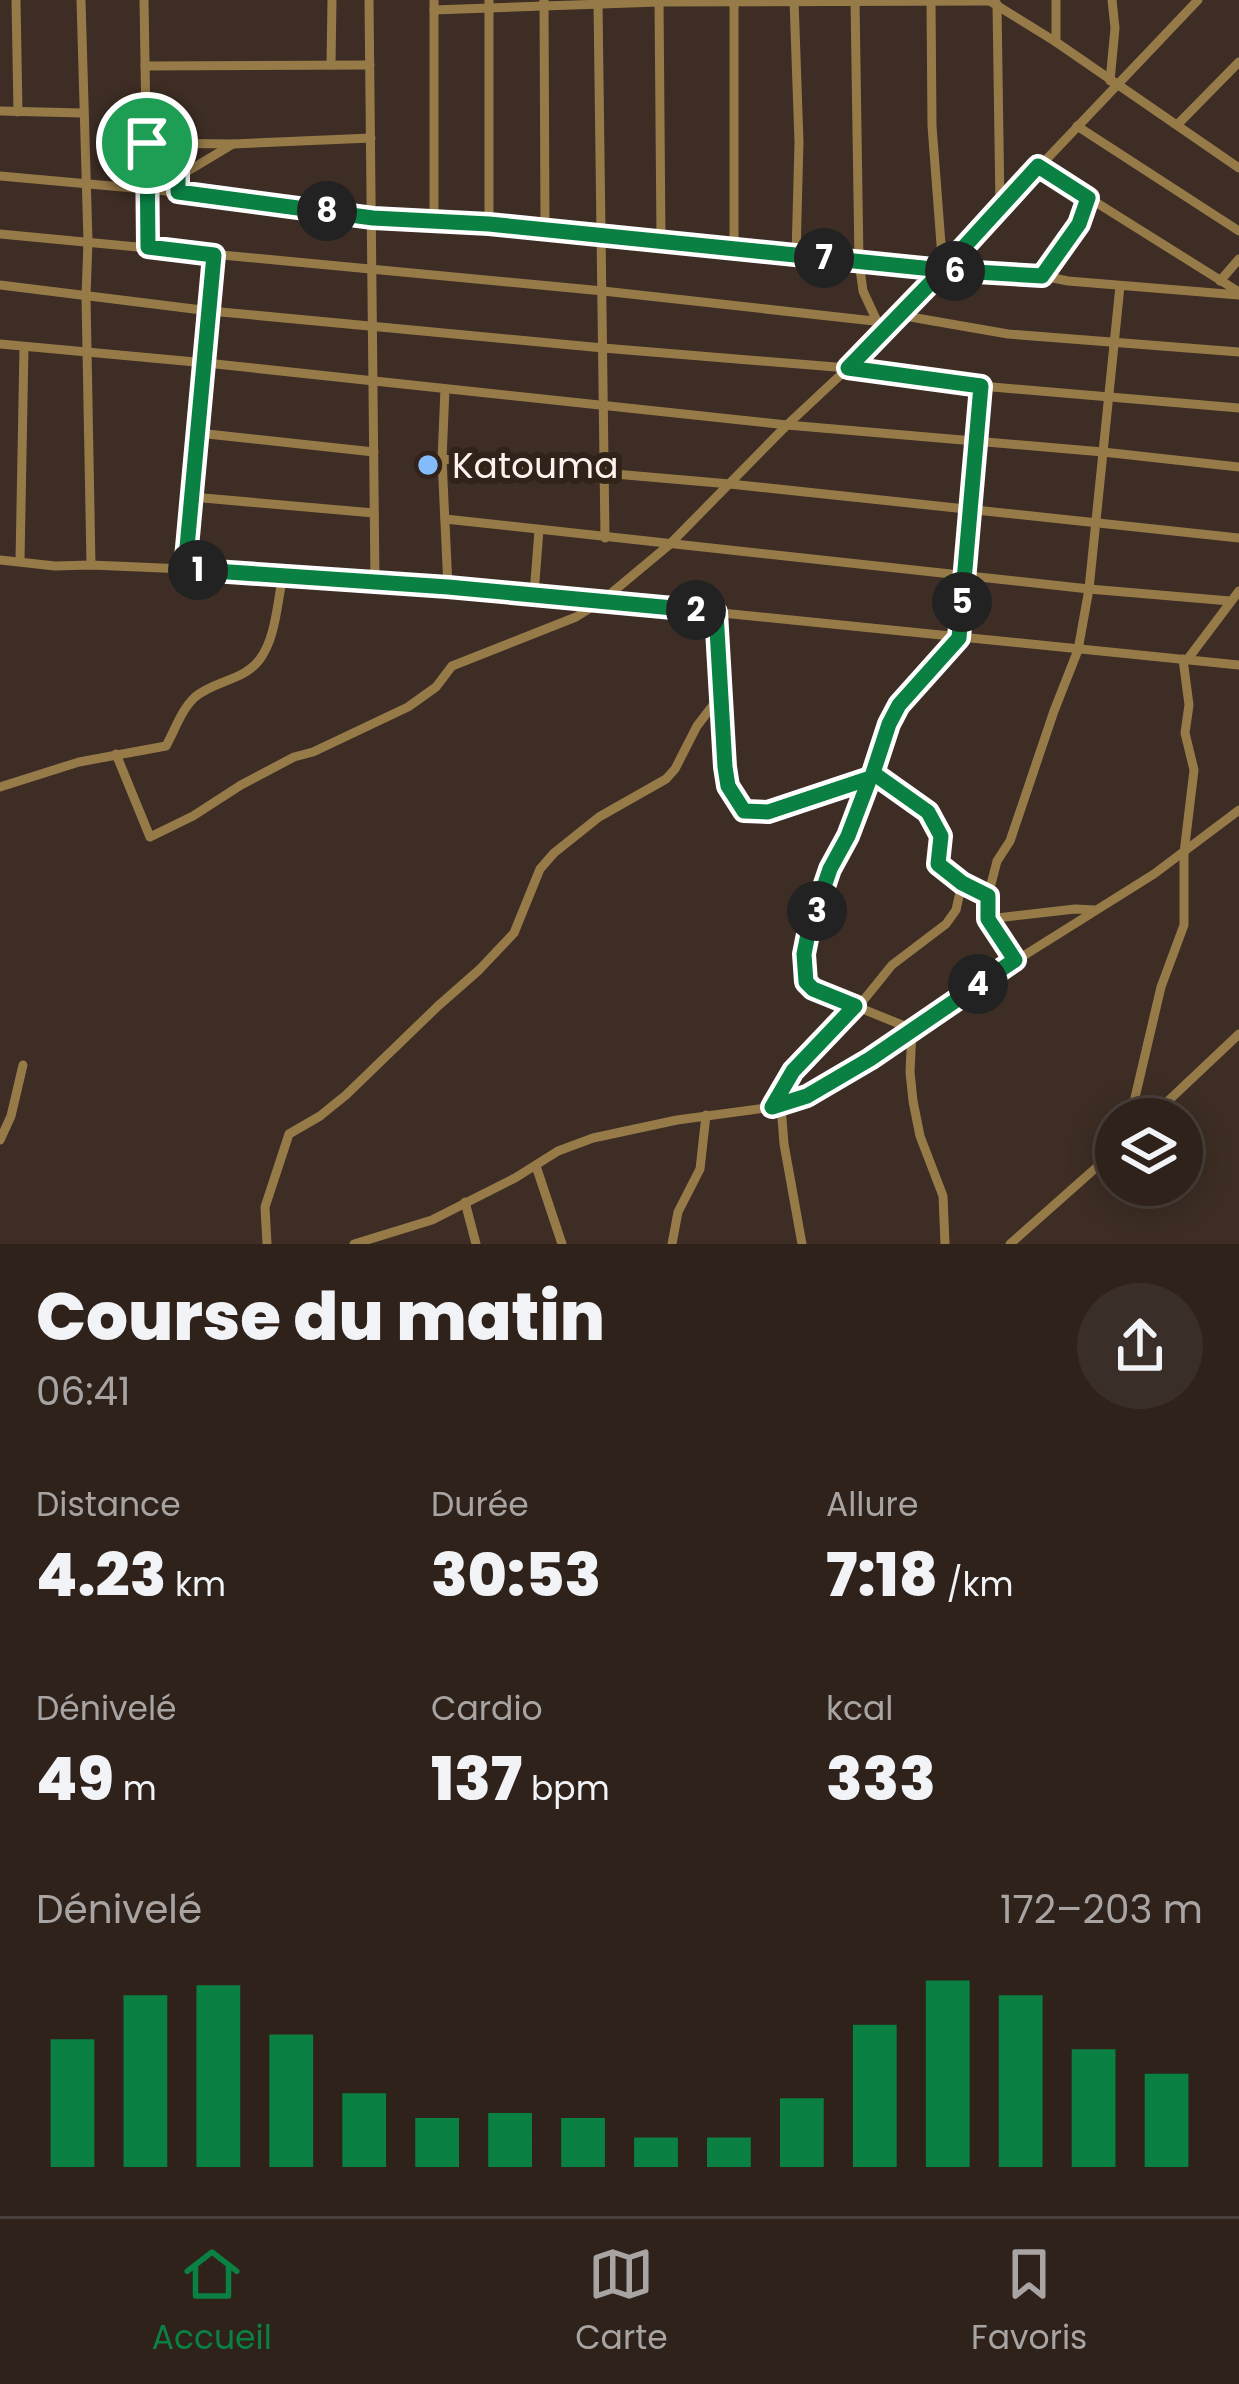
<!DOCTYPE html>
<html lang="fr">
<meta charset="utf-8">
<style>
:root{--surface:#2e221b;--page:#3a2f28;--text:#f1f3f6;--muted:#a7a4a3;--line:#493f3a;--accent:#0b8043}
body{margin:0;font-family:Poppins,sans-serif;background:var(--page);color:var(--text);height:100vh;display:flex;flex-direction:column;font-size:45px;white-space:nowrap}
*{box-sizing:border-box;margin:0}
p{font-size:39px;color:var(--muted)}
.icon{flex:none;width:66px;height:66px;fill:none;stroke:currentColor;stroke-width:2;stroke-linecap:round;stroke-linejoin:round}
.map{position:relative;height:1244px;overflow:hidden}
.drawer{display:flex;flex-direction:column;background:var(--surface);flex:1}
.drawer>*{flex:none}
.buttons{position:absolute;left:1095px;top:1098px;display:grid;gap:24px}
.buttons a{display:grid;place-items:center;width:108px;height:108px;border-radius:50%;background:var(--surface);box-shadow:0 6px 30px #0003,0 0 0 3px var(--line);font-size:60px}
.pin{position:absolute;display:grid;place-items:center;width:102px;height:102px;color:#fff;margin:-51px;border:6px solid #fff;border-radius:50%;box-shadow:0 3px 12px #0007}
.km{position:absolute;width:60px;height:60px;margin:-30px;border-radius:50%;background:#222;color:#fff;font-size:33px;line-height:60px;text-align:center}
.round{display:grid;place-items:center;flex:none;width:126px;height:126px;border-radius:63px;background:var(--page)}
.summary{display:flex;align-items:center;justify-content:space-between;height:204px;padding:0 36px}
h1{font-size:66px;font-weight:800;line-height:90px}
.stats{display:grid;grid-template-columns:repeat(3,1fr);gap:18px;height:204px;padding:12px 36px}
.stats div{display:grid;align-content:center}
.stats b{font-size:60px;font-weight:800}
.stats small{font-size:33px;font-weight:400}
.stats p{font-size:33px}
.chart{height:336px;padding:24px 36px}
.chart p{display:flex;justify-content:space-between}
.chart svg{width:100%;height:216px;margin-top:12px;stroke:var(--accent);stroke-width:6}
.tab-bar{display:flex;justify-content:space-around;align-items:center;height:168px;border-top:3px solid var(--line);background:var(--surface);font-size:33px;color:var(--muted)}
.tab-bar a{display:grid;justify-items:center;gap:6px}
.tab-bar .active{color:var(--accent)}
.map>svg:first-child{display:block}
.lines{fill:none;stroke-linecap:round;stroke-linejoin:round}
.minor{stroke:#967b49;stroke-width:9}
.route-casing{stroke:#fff;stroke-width:24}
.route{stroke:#0b8043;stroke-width:15}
.poi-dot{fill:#84bcfb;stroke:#32231a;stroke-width:4.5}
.labels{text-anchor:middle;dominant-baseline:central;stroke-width:12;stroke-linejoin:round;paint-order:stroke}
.poi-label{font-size:36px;fill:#fdf2ed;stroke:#32231a;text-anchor:start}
</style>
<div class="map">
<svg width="1239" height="1244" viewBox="0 0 1239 1244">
<rect width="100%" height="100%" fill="#3d2d24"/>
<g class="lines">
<g class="minor">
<polyline points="16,0 18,112"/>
<polyline points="81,0 88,241 86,296 91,565"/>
<polyline points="144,0 148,247"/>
<polyline points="369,0 375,583"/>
<polyline points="489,0 489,224"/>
<polyline points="544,0 545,229"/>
<polyline points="659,0 661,240"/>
<polyline points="734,0 734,249"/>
<polyline points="794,0 799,142 796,255"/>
<polyline points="855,0 859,262 863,291 882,332"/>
<polyline points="988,0 1056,42 1239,168"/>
<polyline points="931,1 932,126 943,270"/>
<polyline points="598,3 605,538"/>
<polyline points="997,4 1000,209"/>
<polyline points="434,10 659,2 988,1"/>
<polyline points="1056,42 1056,0"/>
<polyline points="331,65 332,0"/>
<polyline points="145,66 370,65"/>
<polyline points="1110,81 1115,28 1112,0"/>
<polyline points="0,111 83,113"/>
<polyline points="1178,124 1239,62"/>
<polyline points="1077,126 1239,231"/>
<polyline points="147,143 233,144 371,138"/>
<polyline points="178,143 178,181"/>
<polyline points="1038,166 1239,292"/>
<polyline points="0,176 178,192 373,218 489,224 943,270 1043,276 1068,281 1239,295"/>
<polyline points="178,177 233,144"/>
<polyline points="434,220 434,0"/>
<polyline points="0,234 603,291 874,321"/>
<polyline points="1043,276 1079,223 1088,198"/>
<polyline points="1220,281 1239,259"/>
<polyline points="0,285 210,311 603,348 848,368 981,386 1239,408"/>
<polyline points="899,315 1008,334 1239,352"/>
<polyline points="0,344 206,363 787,425 1103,452 1239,467"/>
<polyline points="445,389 442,459 448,587"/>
<polyline points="198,433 374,452"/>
<polyline points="442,459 730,484 1239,538"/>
<polyline points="192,497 374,513"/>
<polyline points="445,519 1089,589 1230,601"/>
<polyline points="0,560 55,566 91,565 185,569 534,594 1239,665"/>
<polyline points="20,561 24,347"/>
<polyline points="185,569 215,255"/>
<polyline points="534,594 539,530"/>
<polyline points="716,612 725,767 729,786 744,810 768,812 870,778"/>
<polyline points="1187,660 1239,591"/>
<polyline points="116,754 150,837 193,816 241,785 294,757 313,752 408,707 436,687 452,666 576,617 603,600 669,545 787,425 848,368 1198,0"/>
<path d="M873,773C894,788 934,805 940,832C944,849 931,854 944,870L988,896"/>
<path d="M0,787L79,762L166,746C175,730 181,710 195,697C215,680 244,681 260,659C276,637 277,603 283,576"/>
<polyline points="988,919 1075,909 1095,910"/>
<polyline points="1015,960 988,919 988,896 997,861 1010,841 1054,711 1078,650 1089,589 1120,286"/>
<polyline points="858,1007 892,965 946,924 956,910 962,883"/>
<polyline points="781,1106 784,1144 802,1244"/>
<polyline points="773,1107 793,1071 855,1007"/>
<polyline points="1130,1119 1161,987 1184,925 1184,853 1194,770 1185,733 1189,705 1183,659"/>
<polyline points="1149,1119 1239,1034"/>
<polyline points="0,1140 11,1116 23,1065"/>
<polyline points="536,1166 562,1244"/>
<polyline points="465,1202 476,1244"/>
<polyline points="267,1244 265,1207 289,1134 320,1116 346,1095 438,1006 479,970 514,933 540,869 554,853 599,817 666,779 675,769 697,726 723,692"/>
<polyline points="354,1244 432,1220 515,1178 558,1151 593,1138 677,1120 781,1106 807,1096 870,1059 953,1000 1154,874 1239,810"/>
<polyline points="672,1244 678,1212 700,1169 706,1115"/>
<polyline points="945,1244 943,1196 920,1136 913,1101 910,1072 912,1029 813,989 805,982 804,954 830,869 848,836 893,715 960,638 981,386"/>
<polyline points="1010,1244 1116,1150"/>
</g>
</g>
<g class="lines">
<g class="route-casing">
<polyline id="route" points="147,143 148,247 214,255 185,569 448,587 716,612 725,767 728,786 744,811 768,812 870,778 848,836 830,869 808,934 804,954 806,982 813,989 855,1006 793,1071 772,1107 807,1096 870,1059 1015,960 988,919 988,896 962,883 938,864 941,836 928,812 873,773 889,724 899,705 959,638 981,386 848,368 943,270 1042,276 1079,224 1088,198 1038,166 943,270 489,224 373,218 178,192 178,143 147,143"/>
</g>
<use href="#route" class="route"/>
</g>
<circle class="poi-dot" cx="428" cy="465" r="12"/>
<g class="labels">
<g class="poi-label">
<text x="452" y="465">Katouma</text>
</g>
</g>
</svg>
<div class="buttons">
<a><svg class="icon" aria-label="layers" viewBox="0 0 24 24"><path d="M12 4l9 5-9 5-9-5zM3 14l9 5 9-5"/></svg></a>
</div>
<div class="pin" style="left:147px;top:143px;background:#1e9e55"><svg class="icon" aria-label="arrive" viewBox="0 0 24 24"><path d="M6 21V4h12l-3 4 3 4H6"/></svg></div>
<b class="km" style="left:198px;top:570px">1</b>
<b class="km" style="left:696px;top:610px">2</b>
<b class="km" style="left:817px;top:911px">3</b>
<b class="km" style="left:978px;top:984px">4</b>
<b class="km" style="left:962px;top:602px">5</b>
<b class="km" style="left:955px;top:271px">6</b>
<b class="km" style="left:824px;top:258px">7</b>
<b class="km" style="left:327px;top:211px">8</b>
</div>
<section class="drawer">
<div class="summary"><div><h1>Course du matin</h1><p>06:41</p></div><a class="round"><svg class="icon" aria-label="share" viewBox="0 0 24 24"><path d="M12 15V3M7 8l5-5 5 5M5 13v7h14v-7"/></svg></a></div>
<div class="stats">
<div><p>Distance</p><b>4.23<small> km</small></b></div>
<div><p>Durée</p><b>30:53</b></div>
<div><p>Allure</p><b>7:18<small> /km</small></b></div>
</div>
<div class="stats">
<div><p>Dénivelé</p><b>49<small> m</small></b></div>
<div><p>Cardio</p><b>137<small> bpm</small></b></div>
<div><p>kcal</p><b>333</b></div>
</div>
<div class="chart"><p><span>Dénivelé</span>172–203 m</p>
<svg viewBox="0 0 160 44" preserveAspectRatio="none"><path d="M5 44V18M15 44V9M25 44V7M35 44V17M45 44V29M55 44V34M65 44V33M75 44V34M85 44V38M95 44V38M105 44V30M115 44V15M125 44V6M135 44V9M145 44V20M155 44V25"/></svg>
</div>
</section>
<nav class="tab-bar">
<a class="active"><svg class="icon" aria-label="home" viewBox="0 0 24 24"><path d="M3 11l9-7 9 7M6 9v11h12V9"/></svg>Accueil</a>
<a><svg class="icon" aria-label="map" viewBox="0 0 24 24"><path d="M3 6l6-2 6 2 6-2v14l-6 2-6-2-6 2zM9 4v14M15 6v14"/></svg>Carte</a>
<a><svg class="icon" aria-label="saved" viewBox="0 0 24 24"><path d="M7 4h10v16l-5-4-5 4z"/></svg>Favoris</a>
</nav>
